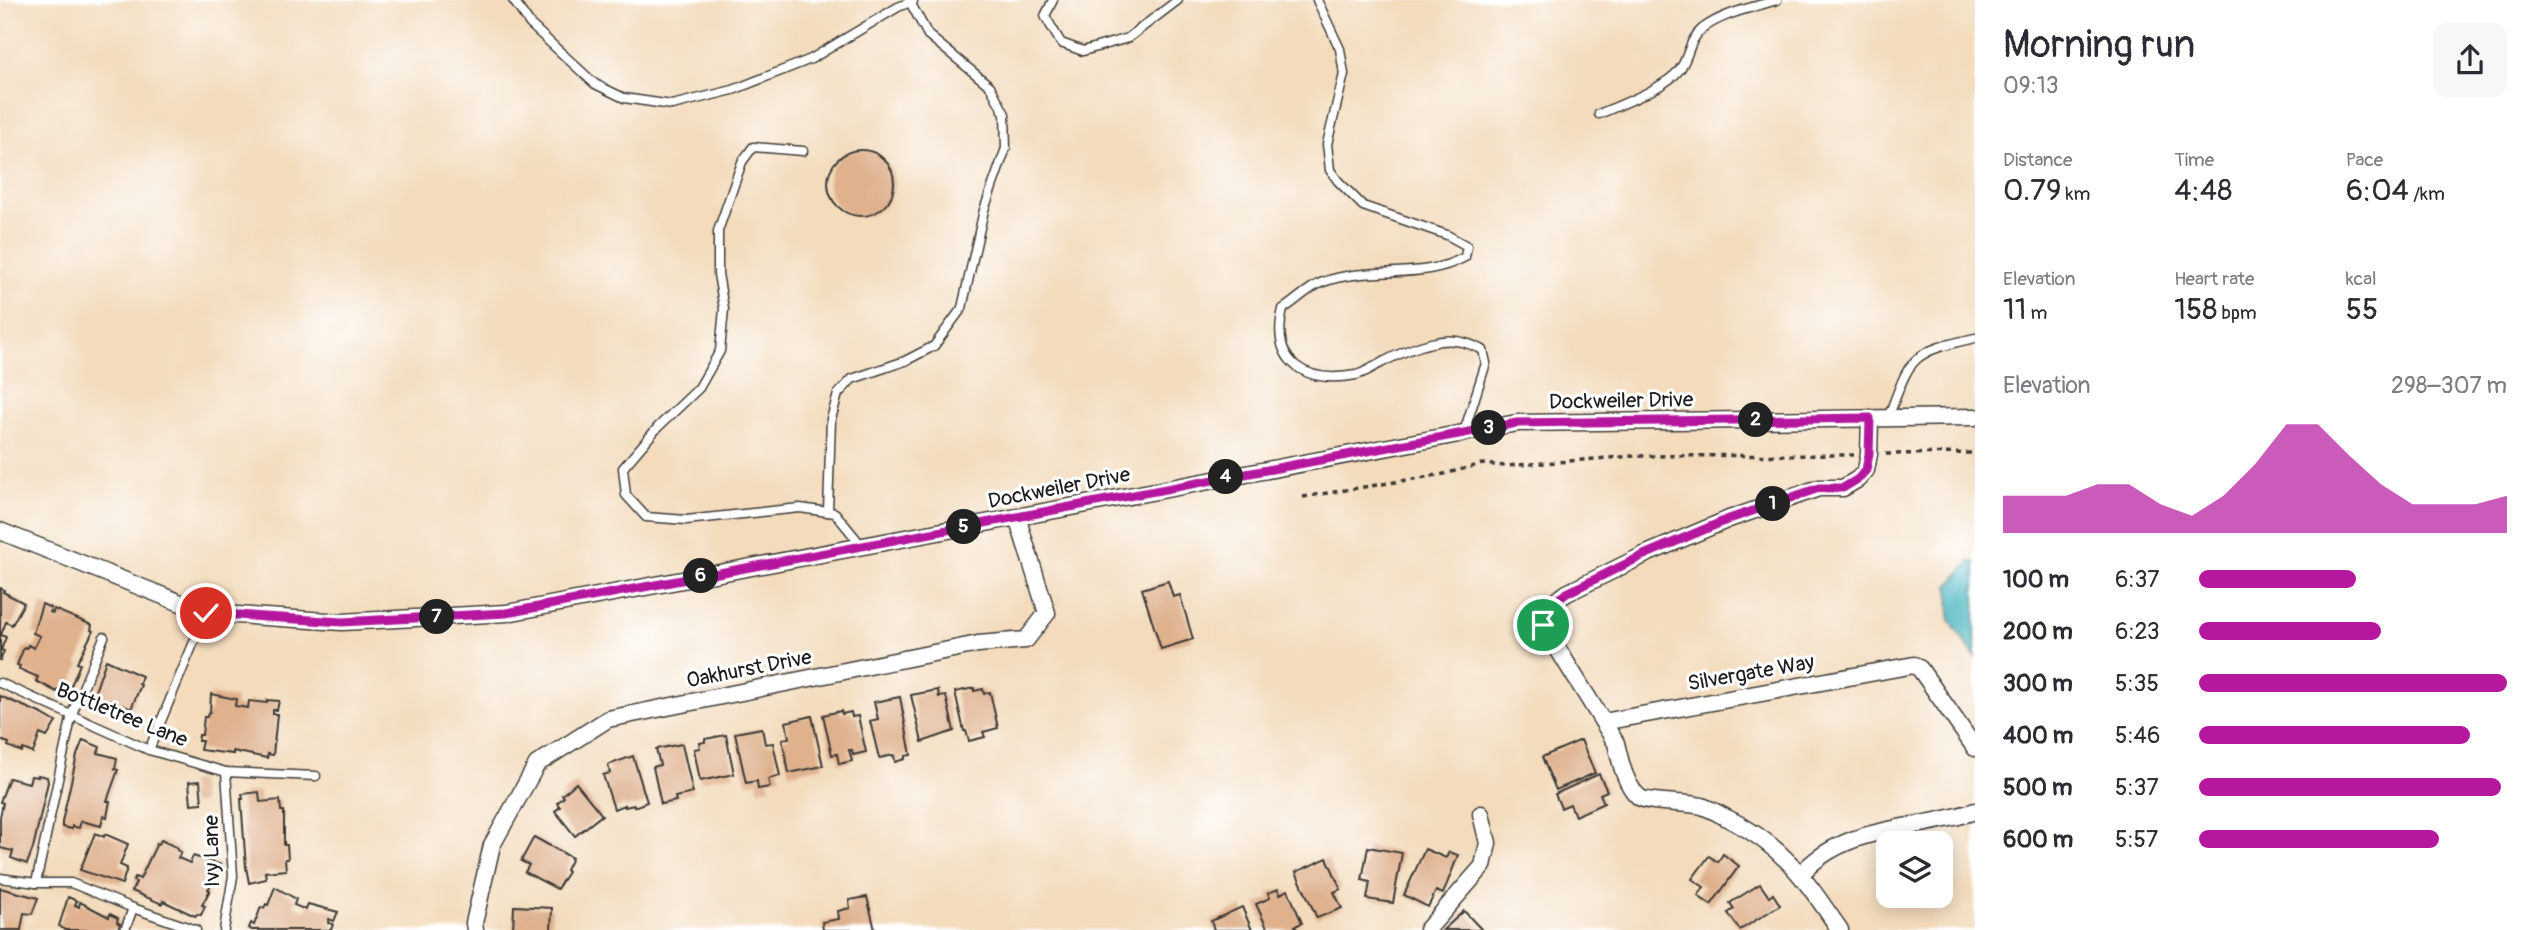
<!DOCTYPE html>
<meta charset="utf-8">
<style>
:root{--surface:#fff;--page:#f7f7f7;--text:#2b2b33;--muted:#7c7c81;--accent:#b5179e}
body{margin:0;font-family:Pangolin,sans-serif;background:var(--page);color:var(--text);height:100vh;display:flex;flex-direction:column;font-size:26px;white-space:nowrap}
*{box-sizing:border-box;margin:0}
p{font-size:23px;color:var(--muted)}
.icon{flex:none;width:38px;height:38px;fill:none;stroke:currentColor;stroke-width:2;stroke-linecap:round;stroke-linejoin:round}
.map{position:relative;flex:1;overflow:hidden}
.sheet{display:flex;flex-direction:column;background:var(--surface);width:560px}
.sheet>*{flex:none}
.controls{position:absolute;left:1876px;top:831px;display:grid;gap:14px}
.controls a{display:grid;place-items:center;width:77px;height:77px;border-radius:14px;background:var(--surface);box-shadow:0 4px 18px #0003;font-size:35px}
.pin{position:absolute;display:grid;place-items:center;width:60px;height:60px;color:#fff;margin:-30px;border:4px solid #fff;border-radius:50%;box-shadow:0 2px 7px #0007}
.km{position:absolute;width:35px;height:35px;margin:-18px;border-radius:50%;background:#222;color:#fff;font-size:19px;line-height:35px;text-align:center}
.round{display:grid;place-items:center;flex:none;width:74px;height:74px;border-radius:14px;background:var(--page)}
.summary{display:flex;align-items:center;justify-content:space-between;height:119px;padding:0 28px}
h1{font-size:38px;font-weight:600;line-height:52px}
.stats{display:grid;grid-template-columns:repeat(3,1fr);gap:10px;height:119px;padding:7px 28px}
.stats div{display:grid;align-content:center}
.stats b{font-size:30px;font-weight:600}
.stats small{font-size:19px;font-weight:400}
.stats p{font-size:19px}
.chart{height:196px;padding:14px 28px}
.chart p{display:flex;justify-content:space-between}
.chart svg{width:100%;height:126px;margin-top:7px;fill:var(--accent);opacity:.7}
ul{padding:0 28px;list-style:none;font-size:23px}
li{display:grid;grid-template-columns:112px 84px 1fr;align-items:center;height:52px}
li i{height:18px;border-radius:9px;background:var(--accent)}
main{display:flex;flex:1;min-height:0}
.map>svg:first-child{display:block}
.water{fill:#46b5bf;stroke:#31686e;stroke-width:2}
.building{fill:#dfb18d}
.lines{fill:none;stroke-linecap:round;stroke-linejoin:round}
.service-casing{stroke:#3c3934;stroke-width:11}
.minor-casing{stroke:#3c3934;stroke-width:19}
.path{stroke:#3c3934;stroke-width:3.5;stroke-dasharray:5 5;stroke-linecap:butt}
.service{stroke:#fff;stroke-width:8}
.minor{stroke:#fff;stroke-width:16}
.route-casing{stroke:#fff;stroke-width:14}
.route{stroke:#b5179e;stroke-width:9}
.labels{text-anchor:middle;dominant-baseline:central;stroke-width:6;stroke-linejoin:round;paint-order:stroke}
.street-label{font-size:21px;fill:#1c1c1c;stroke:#fff}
</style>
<main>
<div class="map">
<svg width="1975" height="930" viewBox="0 0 1975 930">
<rect width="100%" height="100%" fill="#fff"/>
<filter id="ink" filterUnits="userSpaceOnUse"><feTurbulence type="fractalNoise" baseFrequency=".0143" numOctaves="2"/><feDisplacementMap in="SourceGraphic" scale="14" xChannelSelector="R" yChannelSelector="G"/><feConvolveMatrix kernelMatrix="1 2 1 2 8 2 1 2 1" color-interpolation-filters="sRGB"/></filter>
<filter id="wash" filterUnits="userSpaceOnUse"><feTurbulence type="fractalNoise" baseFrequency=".00686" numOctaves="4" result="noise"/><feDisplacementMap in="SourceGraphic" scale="28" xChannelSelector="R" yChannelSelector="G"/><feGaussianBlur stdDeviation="1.57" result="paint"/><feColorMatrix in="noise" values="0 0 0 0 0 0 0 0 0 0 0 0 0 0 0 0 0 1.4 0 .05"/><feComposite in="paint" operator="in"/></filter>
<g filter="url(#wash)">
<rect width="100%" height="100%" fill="#f3dbbc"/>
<polygon class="water" points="1975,561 1975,657 1950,621 1949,586 1969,562"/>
<g id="blocks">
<g class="building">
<circle cx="861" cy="183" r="33"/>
<polygon points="1168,581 1173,597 1180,595 1193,639 1161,649 1142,589"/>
<polygon points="0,588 4,590 3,592 24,603 12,625 6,622 1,635 6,637 1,650 4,651 0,661"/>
<polygon points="42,604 51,608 50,612 53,613 54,609 92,625 91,630 93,631 77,663 80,664 68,693 58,689 57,692 36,681 38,677 19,669 20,666 17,665 24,647 27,648 28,645 34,648 40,636 33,633"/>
<polygon points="106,660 142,676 139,684 141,685 131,709 110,700 108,706 101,704 100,707 91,703"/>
<polygon points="974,688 974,691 983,689 984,694 990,692 998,728 983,732 985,737 969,741 966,731 964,731 955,692"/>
<polygon points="938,690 939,697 946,696 954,731 922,742 911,695"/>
<polygon points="211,694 236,699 235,706 248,708 249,701 267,703 267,700 279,701 277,710 273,710 273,714 277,714 273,755 268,754 267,758 233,751 233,754 200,750 202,741 198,741 199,735 202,735 204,717 207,717 208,713 210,713"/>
<polygon points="0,696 42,714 56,722 47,737 40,734 33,753 23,749 22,752 8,746 9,743 0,740"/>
<polygon points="900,697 911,755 905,756 905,759 895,762 894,755 879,758 870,721 878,719 874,702"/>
<polygon points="841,711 842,714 851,712 852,717 858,716 866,752 853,755 852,750 849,750 852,761 839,764 837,754 832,755 823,715"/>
<polygon points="812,716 823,766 789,773 782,739 789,738 786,722"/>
<polygon points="762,728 765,744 773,743 780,776 768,779 770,787 758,789 757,781 746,783 735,733"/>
<polygon points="726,735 734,774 700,781 694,749 700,748 699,743 705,742 705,739"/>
<polygon points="83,740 100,747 98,753 117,758 115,769 118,770 107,801 110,801 107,817 103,816 101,826 81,821 79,828 72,826 72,829 62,827 62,822 77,755"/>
<polygon points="1581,740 1595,773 1556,790 1542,757"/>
<polygon points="682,744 693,793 675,797 676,801 661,804 653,767 660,765 656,749"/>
<polygon points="633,756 647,802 634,807 634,805 625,807 625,805 614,809 603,775 610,773 608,765"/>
<polygon points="1599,774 1607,791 1600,794 1604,803 1575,816 1570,804 1561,808 1555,794"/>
<polygon points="38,775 47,777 48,782 33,848 27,864 11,858 13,851 0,848 0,817 3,803 0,802 9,778 29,783 31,776 38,777"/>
<polygon points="200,781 202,803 191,804 189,782"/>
<polygon points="576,783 602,815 575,836 555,811 560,807 557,803 564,797 562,795"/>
<polygon points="259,792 260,802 280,800 281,811 284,811 284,845 287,845 288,859 285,859 286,870 265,872 266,879 249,883 246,867 241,799 243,799 242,794"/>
<polygon points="95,833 104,837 105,834 128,844 120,865 127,868 122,884 80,870"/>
<polygon points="534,837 572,858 566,870 568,872 557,889 525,872 529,865 521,861"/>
<polygon points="161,840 178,848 177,850 181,852 178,858 190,863 193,856 221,865 218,874 213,872 211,875 216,877 208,889 210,890 202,905 205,906 201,915 197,914 195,916 163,901 162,904 132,891 136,882 133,881 135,877 140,879 157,843 159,844"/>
<polygon points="1368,847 1402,853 1393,903 1367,899 1370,882 1362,880"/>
<polygon points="1425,849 1446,858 1449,852 1458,855 1443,894 1436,891 1428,907 1404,895"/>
<polygon points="1723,854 1739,866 1711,905 1698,896 1704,887 1692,879 1709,856 1718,862"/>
<polygon points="1327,858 1341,889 1334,892 1342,908 1317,918 1296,872"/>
<polygon points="1760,884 1769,897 1773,894 1780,905 1740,930 1728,913 1734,909 1730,903"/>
<polygon points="275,887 296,899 294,905 306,910 308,904 338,912 334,921 329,919 328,923 333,924 331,930 252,930 249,928 251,923 254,925 261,907 264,908 266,904 268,905"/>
<polygon points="0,888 38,898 32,914 24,913 21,930 0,930"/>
<polygon points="1278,889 1280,894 1288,890 1302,923 1295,926 1297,930 1268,930 1256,904 1270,898 1268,893"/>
<polygon points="68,897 77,901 75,905 79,907 80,902 109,917 110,914 118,918 117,922 120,924 118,930 65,930 59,926"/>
<polygon points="867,897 875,930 823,930 822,922 839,919 838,911 850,908 849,900"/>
<polygon points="514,906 552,908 551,930 513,930"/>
<polygon points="1242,907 1252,930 1214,930 1211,921"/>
<polygon points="1464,911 1482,930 1443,930"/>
</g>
</g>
</g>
<g filter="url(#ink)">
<use href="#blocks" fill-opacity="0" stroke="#3c3934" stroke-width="2"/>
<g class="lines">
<g class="service-casing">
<g id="service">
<polyline points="513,0 530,24 595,84 624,98 672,105 733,90 811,59 898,7 913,1"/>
<polyline points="1053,0 1045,16 1061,43 1083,51 1128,38 1178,0"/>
<path d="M1317,0L1340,49L1344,74L1327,144L1330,170L1338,181L1363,206L1447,235L1467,246L1465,257C1422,281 1370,265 1323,282C1309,287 1296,301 1283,309C1270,364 1307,384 1356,375C1365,373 1373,367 1381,363C1396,355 1415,347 1431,343C1451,338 1465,341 1483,350L1486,363L1464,432"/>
<path d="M1599,114C1620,105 1671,86 1682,66C1689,54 1690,39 1702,29C1723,13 1751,8 1777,0"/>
<polyline points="803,151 753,147 742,162 718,231 718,274 724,309 720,351 699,388 658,427 623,468 626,495 646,517 686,520 800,508 835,513 862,546"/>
<path d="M1888,418C1911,357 1908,353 1975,338"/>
<polyline points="828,512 831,419 838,394 852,379 905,361 934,346 962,308 984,210 1006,148 1005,114 990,86 928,35 910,2"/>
<polyline points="0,683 149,750 226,772 316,776"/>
<polyline points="149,750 206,613"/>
<polyline points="0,878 36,883 71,883 133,908 196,930"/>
<polyline points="36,883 72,714 104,637"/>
<polyline points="125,930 133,908"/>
<polyline points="224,930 233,876 226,772"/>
</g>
</g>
<g class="minor-casing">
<g id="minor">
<polyline points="0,531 206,613 342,622 507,613 1517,423 1975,417"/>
<polyline points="1603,722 1914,665 1920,669 1975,748"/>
<path d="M1801,874C1847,823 1915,832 1975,811"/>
<polyline points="475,930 474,923 492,845 537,764 608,719 978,644 1026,640 1047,613 1017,517"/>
<polyline points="1427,930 1483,866 1488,843 1481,814"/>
<path d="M1840,930C1805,879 1784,846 1727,818C1719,814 1711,809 1702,806C1688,802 1646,803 1639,797C1625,785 1620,760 1616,743L1543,625V616L1554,602L1567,593L1644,555L1729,519L1819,488H1843L1858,479L1866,470L1869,454L1870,418"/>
</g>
</g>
<g class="path">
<polyline points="1886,454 1975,453"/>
<polyline points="1303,497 1444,474 1482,464 1505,466 1634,456 1854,455"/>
</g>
<use href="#service" class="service"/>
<use href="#minor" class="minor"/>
</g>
</g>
<g class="lines" filter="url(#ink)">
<g class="route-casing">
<polyline id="route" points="206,613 342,622 506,613 1517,423 1870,418 1869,454 1866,470 1858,479 1843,488 1819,488 1729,519 1644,555 1567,593 1554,602 1544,616 1543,625"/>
</g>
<use href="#route" class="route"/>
</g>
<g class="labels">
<g class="street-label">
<text transform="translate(1621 401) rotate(-1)">Dockweiler Drive</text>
<text transform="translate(1059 488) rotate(-11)">Dockweiler Drive</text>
<text transform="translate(749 669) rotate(-11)">Oakhurst Drive</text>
<text transform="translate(1751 673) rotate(-10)">Silvergate Way</text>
<text transform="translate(122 715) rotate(22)">Bottletree Lane</text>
<text transform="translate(212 851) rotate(-91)">Ivy Lane</text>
</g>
</g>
</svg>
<div class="controls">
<a><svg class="icon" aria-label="layers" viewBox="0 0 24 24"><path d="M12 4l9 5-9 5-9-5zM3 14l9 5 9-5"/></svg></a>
</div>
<div class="pin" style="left:1543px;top:625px;background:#1e9e55"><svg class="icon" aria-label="arrive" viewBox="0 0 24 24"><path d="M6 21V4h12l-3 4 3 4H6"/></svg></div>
<div class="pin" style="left:206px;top:613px;background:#d93025"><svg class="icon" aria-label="check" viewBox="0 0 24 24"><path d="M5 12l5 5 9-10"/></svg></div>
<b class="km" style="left:1773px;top:504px">1</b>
<b class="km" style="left:1756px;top:420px">2</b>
<b class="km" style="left:1489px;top:428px">3</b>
<b class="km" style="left:1226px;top:477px">4</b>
<b class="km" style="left:964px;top:527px">5</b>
<b class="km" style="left:701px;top:576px">6</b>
<b class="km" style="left:437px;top:617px">7</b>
</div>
<section class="sheet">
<div class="summary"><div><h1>Morning run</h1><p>09:13</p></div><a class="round"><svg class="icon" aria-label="share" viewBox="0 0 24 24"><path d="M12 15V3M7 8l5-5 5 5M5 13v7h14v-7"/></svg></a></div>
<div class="stats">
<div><p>Distance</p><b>0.79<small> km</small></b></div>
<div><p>Time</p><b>4:48</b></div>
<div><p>Pace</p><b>6:04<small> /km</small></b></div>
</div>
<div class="stats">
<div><p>Elevation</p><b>11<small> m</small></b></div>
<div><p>Heart rate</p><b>158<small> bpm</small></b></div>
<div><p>kcal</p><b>55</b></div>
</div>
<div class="chart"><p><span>Elevation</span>298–307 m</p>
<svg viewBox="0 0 160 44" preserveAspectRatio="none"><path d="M0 44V31L10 31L20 31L30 27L40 27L50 34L60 38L70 31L80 20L90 6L100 6L110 17L120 27L130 34L140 34L150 34L160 31V44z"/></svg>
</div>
<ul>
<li><b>100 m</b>6:37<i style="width:51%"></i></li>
<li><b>200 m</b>6:23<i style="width:59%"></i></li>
<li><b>300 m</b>5:35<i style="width:100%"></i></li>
<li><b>400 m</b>5:46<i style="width:88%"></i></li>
<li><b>500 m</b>5:37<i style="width:98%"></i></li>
<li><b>600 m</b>5:57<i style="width:78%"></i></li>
</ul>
</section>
</main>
